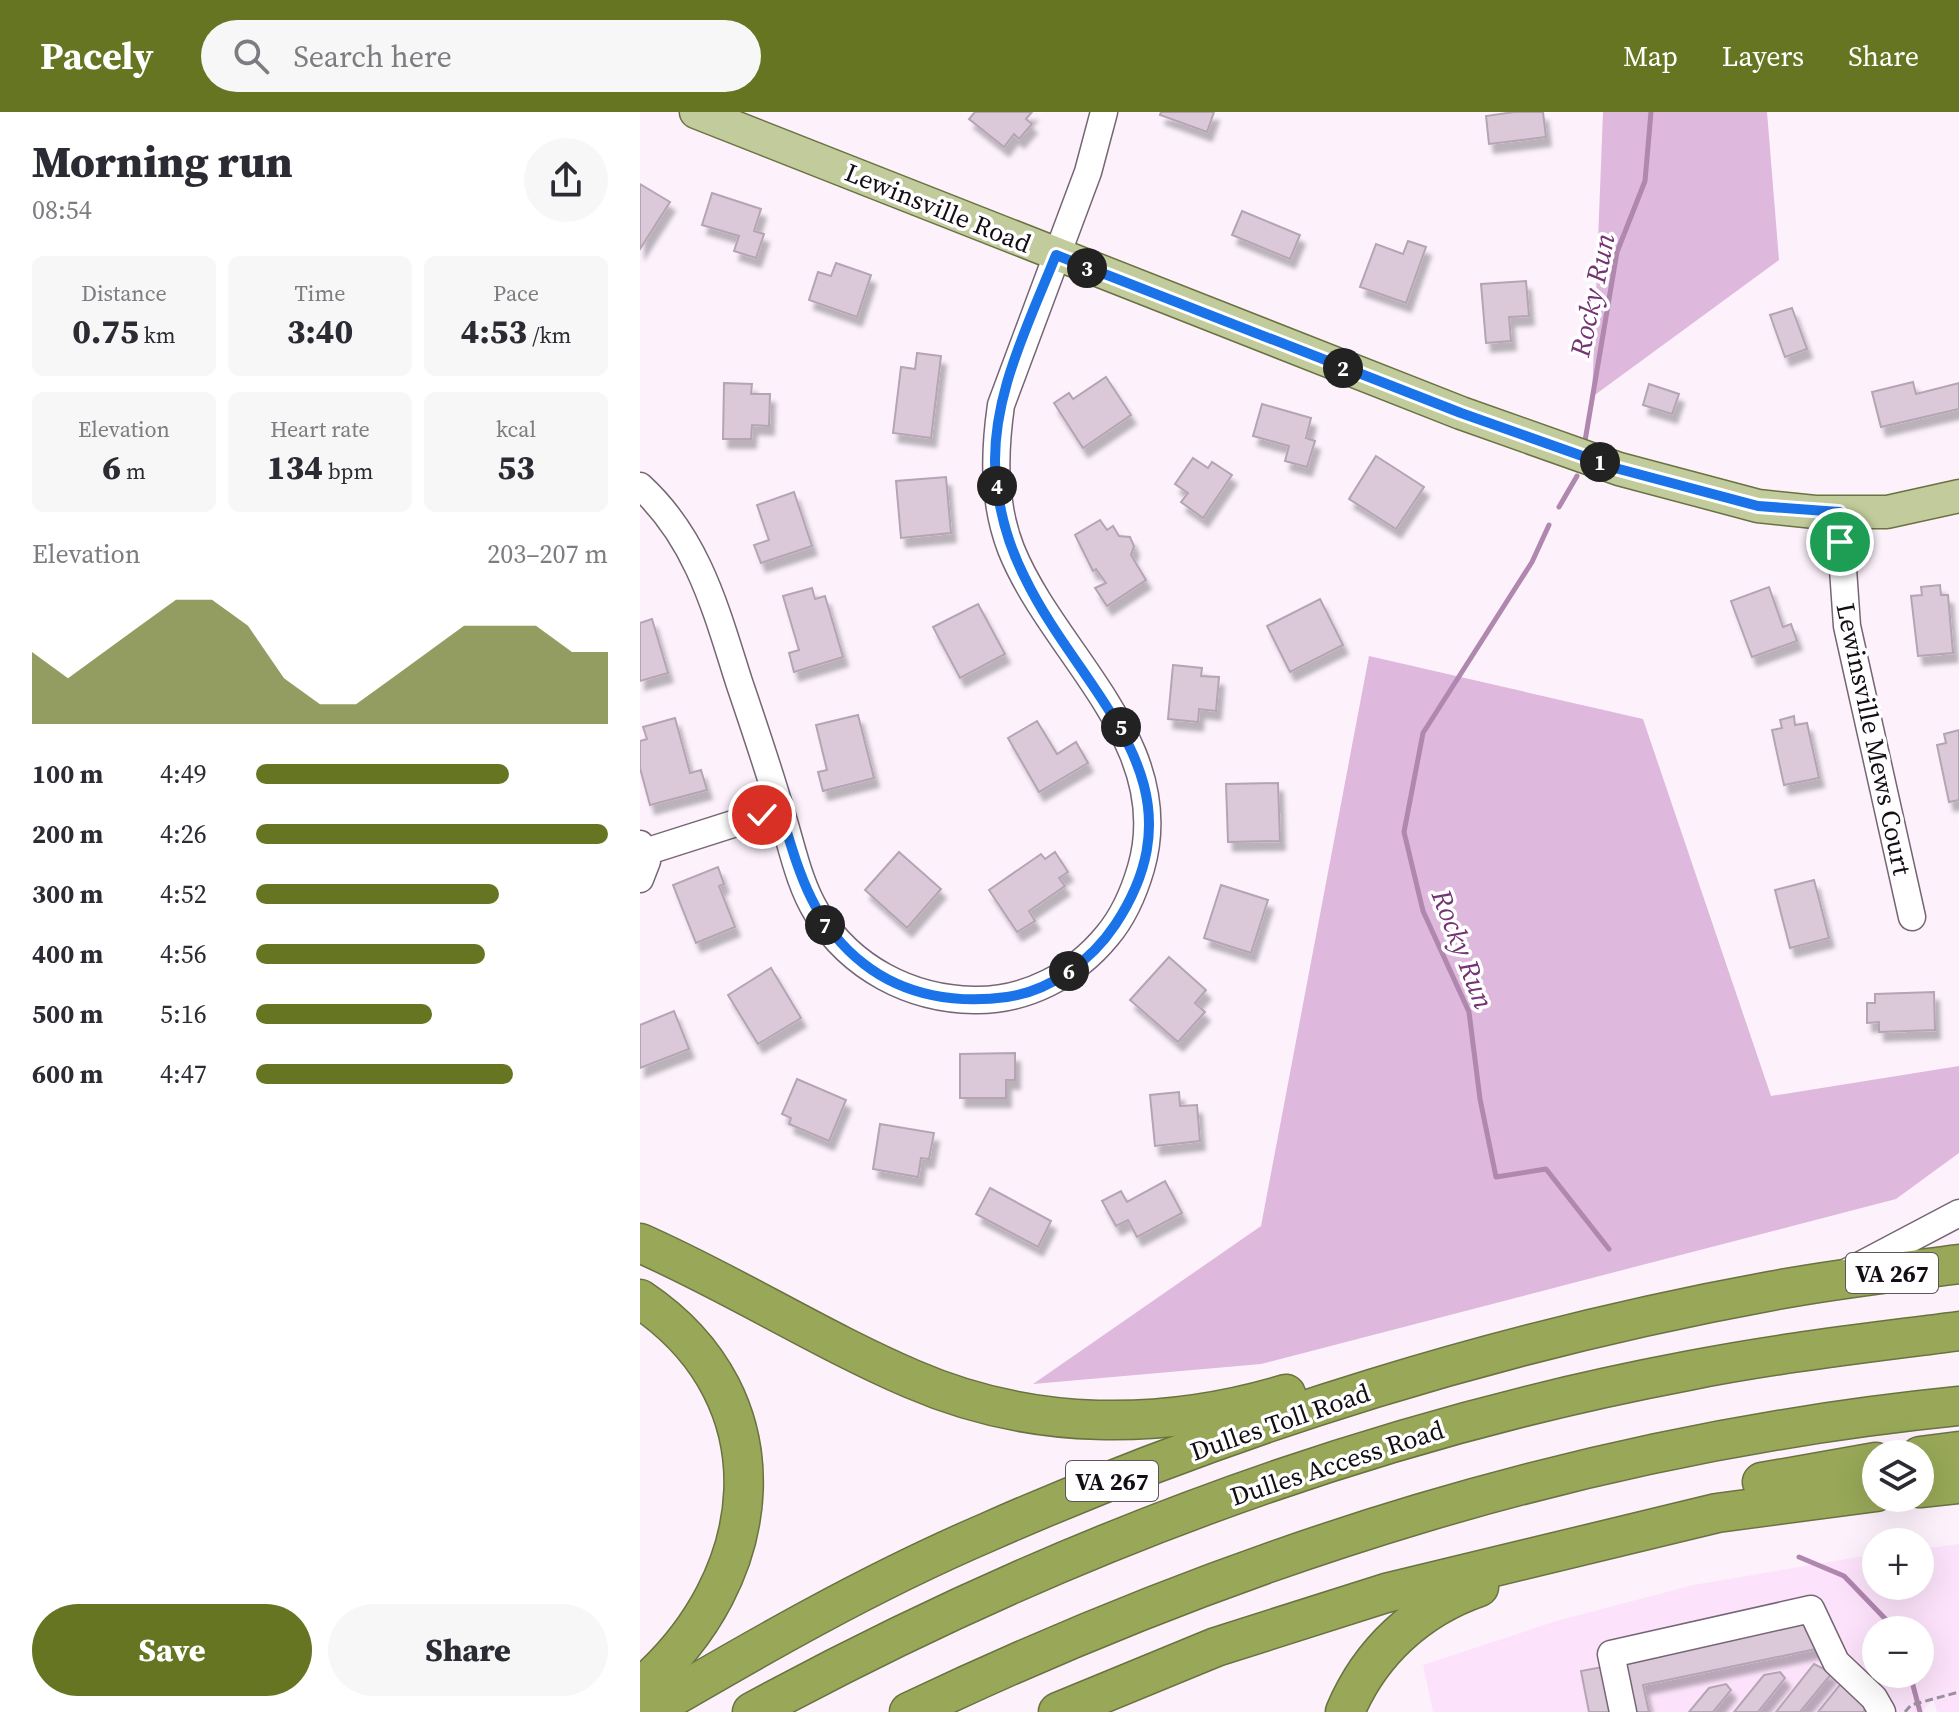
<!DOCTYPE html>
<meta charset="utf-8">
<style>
:root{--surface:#fff;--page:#f7f7f7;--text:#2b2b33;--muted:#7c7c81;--accent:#667521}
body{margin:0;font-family:"Source Serif 4",serif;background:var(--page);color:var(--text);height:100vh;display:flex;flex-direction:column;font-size:30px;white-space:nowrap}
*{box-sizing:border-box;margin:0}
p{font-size:26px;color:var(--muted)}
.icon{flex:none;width:44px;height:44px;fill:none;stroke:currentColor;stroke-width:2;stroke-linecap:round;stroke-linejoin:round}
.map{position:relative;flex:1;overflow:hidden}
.details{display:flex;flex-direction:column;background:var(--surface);width:640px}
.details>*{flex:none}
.controls{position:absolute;left:1222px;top:1328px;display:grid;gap:16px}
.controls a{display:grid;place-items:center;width:72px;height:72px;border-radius:50%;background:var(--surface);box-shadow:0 8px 32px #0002;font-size:40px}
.pin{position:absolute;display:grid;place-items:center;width:68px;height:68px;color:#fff;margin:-34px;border:4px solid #fff;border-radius:50%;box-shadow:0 2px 8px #0007}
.km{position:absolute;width:40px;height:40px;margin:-20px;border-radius:50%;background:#222;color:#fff;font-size:22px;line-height:40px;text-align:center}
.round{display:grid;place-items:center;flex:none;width:84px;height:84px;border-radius:42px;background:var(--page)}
.summary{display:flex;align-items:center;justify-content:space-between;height:136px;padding:0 32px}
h1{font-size:44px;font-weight:800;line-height:60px}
.metrics{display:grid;grid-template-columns:repeat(3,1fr);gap:12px;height:136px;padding:8px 32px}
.metrics div{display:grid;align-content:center;border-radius:12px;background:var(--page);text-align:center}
.metrics b{font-size:34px;font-weight:800}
.metrics small{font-size:22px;font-weight:400}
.metrics p{font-size:22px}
.chart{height:224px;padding:16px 32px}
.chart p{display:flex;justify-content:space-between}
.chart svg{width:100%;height:144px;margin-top:8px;fill:var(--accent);opacity:.7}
.primary-button{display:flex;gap:16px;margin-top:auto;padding:16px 32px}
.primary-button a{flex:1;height:92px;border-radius:48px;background:var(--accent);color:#fff;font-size:32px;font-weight:800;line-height:92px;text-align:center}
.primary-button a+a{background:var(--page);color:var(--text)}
ul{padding:0 32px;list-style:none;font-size:26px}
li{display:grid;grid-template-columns:128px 96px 1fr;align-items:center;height:60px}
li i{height:20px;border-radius:10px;background:var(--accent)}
header{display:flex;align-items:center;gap:48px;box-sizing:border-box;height:112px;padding:0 40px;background:var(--accent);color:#fff}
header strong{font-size:38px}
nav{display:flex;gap:44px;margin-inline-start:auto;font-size:28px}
.search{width:560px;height:72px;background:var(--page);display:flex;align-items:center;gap:20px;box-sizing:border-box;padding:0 28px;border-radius:44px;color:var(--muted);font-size:30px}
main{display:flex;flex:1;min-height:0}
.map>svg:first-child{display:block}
.built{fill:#fce3fb;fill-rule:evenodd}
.green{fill:#deb8dd}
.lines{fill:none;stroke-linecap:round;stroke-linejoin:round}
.stream{stroke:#b087af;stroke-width:5}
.building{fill:#dbc9da;stroke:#b5a4b4;stroke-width:2;filter:url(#shadow)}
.minor-casing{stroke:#766675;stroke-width:29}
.major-casing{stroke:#6a7240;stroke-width:35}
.highway-casing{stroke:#6a7240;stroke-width:41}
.path{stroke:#9b929a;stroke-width:3;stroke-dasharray:8 4;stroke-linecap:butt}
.minor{stroke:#fff;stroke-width:26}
.major{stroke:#c1cb9b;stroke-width:32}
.highway{stroke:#98a858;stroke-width:38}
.route-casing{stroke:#fff;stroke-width:16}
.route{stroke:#1a73e8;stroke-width:10}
.labels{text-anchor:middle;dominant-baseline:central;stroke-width:7;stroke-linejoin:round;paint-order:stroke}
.shield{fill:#fff;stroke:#5a565a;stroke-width:2}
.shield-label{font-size:24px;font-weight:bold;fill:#140e14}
.street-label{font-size:26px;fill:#140e14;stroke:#fff}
.water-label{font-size:28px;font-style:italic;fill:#743374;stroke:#fff}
</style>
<header>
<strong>Pacely</strong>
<div class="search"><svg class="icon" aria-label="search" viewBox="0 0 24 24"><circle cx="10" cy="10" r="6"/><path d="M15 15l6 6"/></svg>Search here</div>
<nav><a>Map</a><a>Layers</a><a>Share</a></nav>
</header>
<main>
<section class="details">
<div class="summary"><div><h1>Morning run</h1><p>08:54</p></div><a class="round"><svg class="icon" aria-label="share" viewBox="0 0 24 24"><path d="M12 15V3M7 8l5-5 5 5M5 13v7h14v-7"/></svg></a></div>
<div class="metrics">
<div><p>Distance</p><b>0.75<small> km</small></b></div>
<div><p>Time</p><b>3:40</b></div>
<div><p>Pace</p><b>4:53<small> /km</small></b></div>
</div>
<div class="metrics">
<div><p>Elevation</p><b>6<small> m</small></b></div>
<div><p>Heart rate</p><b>134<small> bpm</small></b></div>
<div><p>kcal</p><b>53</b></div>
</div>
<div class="chart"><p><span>Elevation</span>203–207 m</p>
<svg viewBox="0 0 160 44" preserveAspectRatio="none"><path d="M0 44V22L10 30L20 22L30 14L40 6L50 6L60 14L70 30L80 38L90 38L100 30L110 22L120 14L130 14L140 14L150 22L160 22V44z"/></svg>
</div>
<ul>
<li><b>100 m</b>4:49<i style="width:72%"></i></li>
<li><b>200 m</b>4:26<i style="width:100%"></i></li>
<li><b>300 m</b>4:52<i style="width:69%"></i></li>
<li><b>400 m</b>4:56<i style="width:65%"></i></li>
<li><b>500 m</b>5:16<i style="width:50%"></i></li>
<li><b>600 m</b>4:47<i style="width:73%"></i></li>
</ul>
<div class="primary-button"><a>Save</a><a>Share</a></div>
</section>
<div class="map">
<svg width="1319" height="1600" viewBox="0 0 1319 1600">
<defs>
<filter id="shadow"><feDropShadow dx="5" dy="9" stdDeviation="2" flood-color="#0004"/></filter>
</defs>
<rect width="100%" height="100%" fill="#fdf2fc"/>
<path class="built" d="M1319,1432V1600H1297L1293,1587L1282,1600H793L783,1553L916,1509L1053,1473L1236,1442V1474H1280V1437ZM1236,1518H1280V1562H1236Z"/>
<g class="green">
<polygon points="963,0 1127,0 1139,148 952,285"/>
<polygon points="729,544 1003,607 1131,984 1319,954 1319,1041 1256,1087 621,1252 393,1272 621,1114"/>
</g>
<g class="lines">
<g class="stream">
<polyline points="945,329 977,140 1005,69 1011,0"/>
<polyline points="919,395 937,364"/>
<polyline points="909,413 892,450 783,621 764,720 783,799 829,900 840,987 856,1065 906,1057 969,1137"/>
<polyline points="1159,1445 1204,1464 1256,1518"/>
<polyline points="1270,1562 1280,1600"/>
</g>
</g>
<g class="building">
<polygon points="335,0 392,0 386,7 392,12 379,27 374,22 364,35 329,7"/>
<polygon points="521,0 574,0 567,20 520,3"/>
<polygon points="874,0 903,0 906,25 849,32 846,4"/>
<polygon points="0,72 30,90 0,137"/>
<polygon points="72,81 121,97 114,119 124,122 116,146 94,139 99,124 62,113"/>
<polygon points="602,99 660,123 650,147 592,123"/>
<polygon points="768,129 786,135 766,191 720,175 736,132 763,142"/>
<polygon points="196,151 231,163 217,205 169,188 178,160 191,164"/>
<polygon points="886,169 889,204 869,205 871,229 846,231 841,172"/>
<polygon points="1152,196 1167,237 1145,245 1130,203"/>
<polygon points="277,241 301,244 291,326 253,321 261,255 275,257"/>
<polygon points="466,265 491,303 443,336 414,291 429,281 433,287"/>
<polygon points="1273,270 1276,282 1319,271 1319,297 1241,315 1232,280"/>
<polygon points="84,271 112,272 111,282 130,282 129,314 112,313 111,327 83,327"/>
<polygon points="1009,272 1039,282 1032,302 1003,293"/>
<polygon points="622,292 671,306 666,326 675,329 667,355 645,349 649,334 613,324"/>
<polygon points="736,344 784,375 756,417 709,387"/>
<polygon points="553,346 568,356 572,350 592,363 563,406 541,390 548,381 535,372"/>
<polygon points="306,365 311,421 261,426 256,369"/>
<polygon points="154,380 172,434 121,451 114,433 129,428 117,393"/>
<polygon points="460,408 467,418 473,414 479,424 490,425 494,434 491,443 506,468 467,494 455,476 466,471 456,457 453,459 435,423"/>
<polygon points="1300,473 1301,483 1308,483 1313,541 1278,544 1271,484 1282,483 1281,475"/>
<polygon points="1129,475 1143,515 1151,512 1157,529 1112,545 1091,489"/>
<polygon points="172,476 175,487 185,484 203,545 154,560 149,541 159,538 143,484"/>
<polygon points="680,487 703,533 650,560 627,514"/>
<polygon points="338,492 365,542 320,566 293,515"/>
<polygon points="12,507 28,561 0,569 0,511"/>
<polygon points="533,553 562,556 561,564 579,565 576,599 559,597 558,610 528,607"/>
<polygon points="218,603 234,666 183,679 178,660 187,658 176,613"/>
<polygon points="1154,604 1155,613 1167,611 1179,666 1144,673 1132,618 1142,616 1140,608"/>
<polygon points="35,606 50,661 61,658 67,678 10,693 0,656 0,629 7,627 3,615"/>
<polygon points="397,609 417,642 436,630 448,651 399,680 368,626"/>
<polygon points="1319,618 1319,688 1309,690 1297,633 1306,631 1304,622"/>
<polygon points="638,671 640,729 588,730 586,672"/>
<polygon points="259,740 301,777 267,816 225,778"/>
<polygon points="415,740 428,760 419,766 425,774 389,799 395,809 377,820 349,778 401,742 405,747"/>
<polygon points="78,755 84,772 79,774 95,815 56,831 33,773"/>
<polygon points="1174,768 1189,826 1150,836 1135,778"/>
<polygon points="581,773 628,788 611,841 564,826"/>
<polygon points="529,845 566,878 555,891 565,900 538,930 490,888"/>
<polygon points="131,856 161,906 118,932 88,883"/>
<polygon points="1294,880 1295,918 1239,920 1239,910 1227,911 1227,891 1235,891 1235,882"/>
<polygon points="34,899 49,937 0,956 0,913"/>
<polygon points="375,941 375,968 366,968 366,986 320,986 320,942"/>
<polygon points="157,967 206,988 189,1029 149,1012 151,1006 142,1002"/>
<polygon points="539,980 540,994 557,993 560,1029 515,1034 510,983"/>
<polygon points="240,1012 294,1021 289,1047 281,1046 278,1065 233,1057"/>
<polygon points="525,1069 542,1101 497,1125 488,1108 476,1114 462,1089 481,1079 487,1090"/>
<polygon points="350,1076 411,1109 398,1135 336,1102"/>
<polygon points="1170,1509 1176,1537 1003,1573 1009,1600 991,1600 980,1549"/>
<polygon points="1174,1552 1192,1561 1160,1600 1136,1600"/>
<polygon points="963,1555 973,1600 949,1600 941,1559"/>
<polygon points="1140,1560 1145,1566 1118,1600 1094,1600 1124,1563"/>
<polygon points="1203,1569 1231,1590 1223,1600 1178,1600"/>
<polygon points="1086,1572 1091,1578 1073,1600 1049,1600 1069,1576"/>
</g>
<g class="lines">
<g class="minor-casing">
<g id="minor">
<path d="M0,374C58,427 76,498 99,570C114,614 129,658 142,703C152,735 159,772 177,801C211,856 270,887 334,888C386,889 435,863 467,824C484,804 494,780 501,756C537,631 413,542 371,437C353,390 354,342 361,293L448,60L464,0"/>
<polyline points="1199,400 1207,514 1272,805"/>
<polyline points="0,732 7,749 0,767"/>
<polyline points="5,740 140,697"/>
<polyline points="1209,1159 1319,1101"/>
<polyline points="983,1600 971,1542 1171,1497 1196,1550 1234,1586 1242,1600"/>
</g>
</g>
<g class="major-casing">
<polyline id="major" points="56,0 821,301 979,357 1118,394 1175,400 1247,400 1319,384"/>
</g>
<g class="highway-casing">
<g id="highway">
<path d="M0,1131C93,1172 179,1227 272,1267C392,1319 522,1319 646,1282"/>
<path d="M0,1187C149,1287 127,1468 0,1576"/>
<polyline points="1280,1344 1319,1339"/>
<polyline points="1122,1370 1236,1350"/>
<polyline points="1280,1376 1319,1372"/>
<path d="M7,1600C118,1535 229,1471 348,1420C597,1310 864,1228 1131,1179C1193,1167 1257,1160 1319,1152"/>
<path d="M112,1600C405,1441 719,1321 1047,1259C1137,1241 1228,1231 1319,1219"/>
<path d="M269,1600C604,1441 949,1331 1319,1294"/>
<polyline points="418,1600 576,1535 746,1481 1077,1401 1236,1380"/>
<path d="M705,1600C730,1540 778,1496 839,1475"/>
</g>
</g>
<polyline class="path" points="1265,1600 1271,1593 1319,1580"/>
<use href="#minor" class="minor"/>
<use href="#major" class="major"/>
<use href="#highway" class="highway"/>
</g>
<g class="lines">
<g class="route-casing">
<path id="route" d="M122,703L140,697C158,757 172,812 224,852C265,884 317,892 367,885C410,879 451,849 475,813C570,669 442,584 385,466C369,435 360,403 356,368C348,291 388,213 416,143L821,301L979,357L1118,394L1199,400L1200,430"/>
</g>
<use href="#route" class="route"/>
</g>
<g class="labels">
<g class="shield">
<rect x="1206" y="1141" width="92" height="40" rx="6"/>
<rect x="426" y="1349" width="92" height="40" rx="6"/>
</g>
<g class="shield-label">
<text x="1252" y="1161">VA 267</text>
<text x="472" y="1369">VA 267</text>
</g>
<g class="street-label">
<text transform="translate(298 96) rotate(22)">Lewinsville Road</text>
<text transform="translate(1234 627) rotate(78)">Lewinsville Mews Court</text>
<text transform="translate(640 1310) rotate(-19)">Dulles Toll Road</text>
<text transform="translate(697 1351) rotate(-18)">Dulles Access Road</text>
</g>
<g class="water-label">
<text transform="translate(952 183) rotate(-78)">Rocky Run</text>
<text transform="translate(823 837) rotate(69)">Rocky Run</text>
</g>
</g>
</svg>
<div class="controls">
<a><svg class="icon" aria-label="layers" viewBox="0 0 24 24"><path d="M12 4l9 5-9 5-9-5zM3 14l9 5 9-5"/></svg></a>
<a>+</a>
<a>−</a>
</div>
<div class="pin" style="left:1200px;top:430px;background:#1e9e55"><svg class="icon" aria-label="arrive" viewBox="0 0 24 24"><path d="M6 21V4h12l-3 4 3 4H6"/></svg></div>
<div class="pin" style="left:122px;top:703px;background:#d93025"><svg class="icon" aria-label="check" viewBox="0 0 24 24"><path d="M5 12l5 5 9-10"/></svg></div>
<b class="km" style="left:960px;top:350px">1</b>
<b class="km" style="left:703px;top:256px">2</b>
<b class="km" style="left:447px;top:156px">3</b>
<b class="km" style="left:357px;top:374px">4</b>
<b class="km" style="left:481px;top:615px">5</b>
<b class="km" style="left:429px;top:859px">6</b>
<b class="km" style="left:185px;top:813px">7</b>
</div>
</main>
